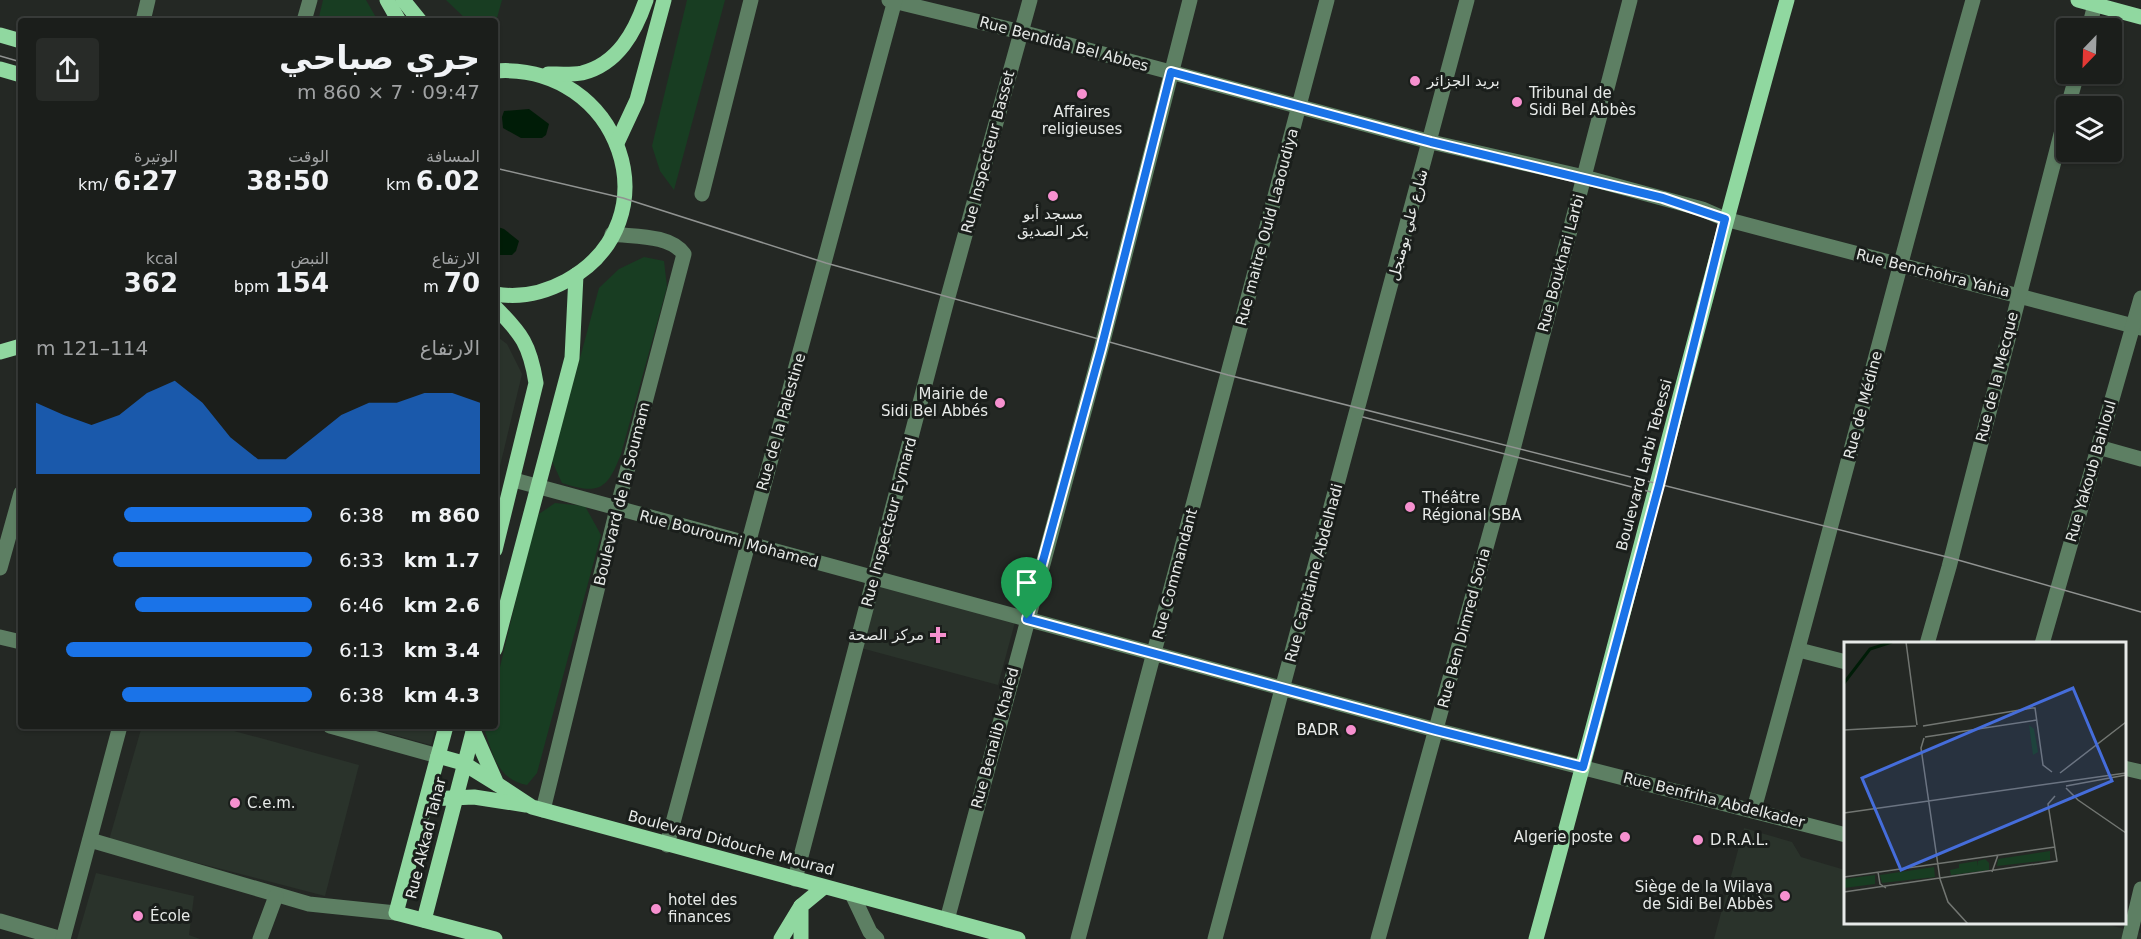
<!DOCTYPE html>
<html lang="ar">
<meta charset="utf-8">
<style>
:root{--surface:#1b1e1b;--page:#282b28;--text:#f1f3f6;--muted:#a0a2a3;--line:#393c3a;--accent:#1a73e8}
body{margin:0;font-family:"DejaVu Sans","Noto Naskh Arabic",sans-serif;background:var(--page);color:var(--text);direction:rtl;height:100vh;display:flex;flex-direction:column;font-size:22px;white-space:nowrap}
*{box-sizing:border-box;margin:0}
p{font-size:20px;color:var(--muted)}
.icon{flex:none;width:33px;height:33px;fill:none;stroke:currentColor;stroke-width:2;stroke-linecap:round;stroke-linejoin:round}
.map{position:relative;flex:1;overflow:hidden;direction:ltr}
.drawer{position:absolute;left:18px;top:18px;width:480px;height:711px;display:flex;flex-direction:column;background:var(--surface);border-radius:6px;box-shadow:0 2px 4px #0004,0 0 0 2px var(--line);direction:rtl}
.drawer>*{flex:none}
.needle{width:39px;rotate:203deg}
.tools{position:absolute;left:2056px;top:18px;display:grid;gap:12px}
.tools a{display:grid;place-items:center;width:66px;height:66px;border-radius:6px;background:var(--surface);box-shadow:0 2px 4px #0004,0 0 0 2px var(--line);font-size:30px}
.pin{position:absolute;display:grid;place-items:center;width:51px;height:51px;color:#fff;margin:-62px -26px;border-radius:50% 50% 50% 0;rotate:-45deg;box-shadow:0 0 6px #0007}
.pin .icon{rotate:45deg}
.round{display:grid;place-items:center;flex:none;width:63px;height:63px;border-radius:6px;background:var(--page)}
.overview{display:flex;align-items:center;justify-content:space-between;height:102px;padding:0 18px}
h1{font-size:33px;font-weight:800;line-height:45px}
.figures{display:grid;grid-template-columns:repeat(3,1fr);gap:9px;height:102px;padding:6px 18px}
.figures div{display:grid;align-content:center}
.figures b{font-size:26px;font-weight:800}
.figures small{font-size:16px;font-weight:400}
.figures p{font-size:16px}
.chart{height:168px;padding:12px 18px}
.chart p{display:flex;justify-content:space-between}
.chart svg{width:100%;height:108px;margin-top:6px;fill:var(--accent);opacity:.7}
ul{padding:0 18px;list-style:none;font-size:20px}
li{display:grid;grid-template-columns:96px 72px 1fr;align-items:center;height:45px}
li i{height:15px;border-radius:8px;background:var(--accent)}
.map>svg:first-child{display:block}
.built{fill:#2a332b}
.green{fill:#183d22}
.water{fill:#001c07}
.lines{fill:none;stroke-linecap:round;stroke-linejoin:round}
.minor{stroke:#5d7f63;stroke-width:15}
.major{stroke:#90d8a0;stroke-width:15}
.tram{stroke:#909391;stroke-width:1.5}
.route-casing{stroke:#fff;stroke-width:12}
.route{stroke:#1a73e8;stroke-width:8}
.poi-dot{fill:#f690cf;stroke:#1a1e1b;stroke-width:2}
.labels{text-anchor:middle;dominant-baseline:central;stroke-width:6;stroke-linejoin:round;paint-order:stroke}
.street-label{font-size:15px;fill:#e7eae8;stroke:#1a1e1b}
.poi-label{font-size:15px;fill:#e7eae8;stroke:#1a1e1b;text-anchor:start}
.inset-river{fill:none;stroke:#001c07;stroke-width:3}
.inset-road{fill:none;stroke:#727672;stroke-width:1.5}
.view{fill:#456ddb;fill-opacity:0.15;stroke:#456ddb;stroke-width:3}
.inset-edge{fill:none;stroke:#e7eae8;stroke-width:3}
</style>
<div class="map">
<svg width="2141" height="939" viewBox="0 0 2141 939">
<rect width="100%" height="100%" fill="#242824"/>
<g class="built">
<polygon points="495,335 507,344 522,374 495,487"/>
<polygon points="878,583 1015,622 998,685 861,648"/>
<polygon points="142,726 216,726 359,765 325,896 109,840"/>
<polygon points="361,726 436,726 431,745"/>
<polygon points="1744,828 1792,842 1801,857 1845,870 1846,922 2097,922 2141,933 2141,939 1714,939"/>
<polygon points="96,873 194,896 189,935 200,939 77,939"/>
</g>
<g class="green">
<polygon points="323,0 366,0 378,21 318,21"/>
<polygon points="446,0 502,0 495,25 495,21 468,21"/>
<polygon points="687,0 725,0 674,190 660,171 652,146"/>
<path d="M644,257L664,261L667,287L621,454C607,490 599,495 562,483L552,461L599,288L619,269Z"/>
<path d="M555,503L585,506L601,535L537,773L527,785C498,780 493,755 485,731L486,726H495V688L536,516Z"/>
</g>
<g class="water">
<polygon points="529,109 549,124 546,135 542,138 521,138 503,128 502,117 504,111"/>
<polygon points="495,226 504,229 519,241 516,251 512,255 495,255"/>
</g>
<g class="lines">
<g class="minor">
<polyline points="889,0 1021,32 1431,142 1584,177 1702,209 1725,219 2141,328"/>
<polyline points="143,21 148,0"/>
<polyline points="304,21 310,0"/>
<polyline points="2089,28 2095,4"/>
<polyline points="2068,106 2077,74"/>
<polyline points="702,194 751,0"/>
<polyline points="2098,447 2141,459"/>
<polyline points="514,480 1436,730 1846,835"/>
<polyline points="0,568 21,493"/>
<polyline points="0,637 21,642"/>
<polyline points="1927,644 1949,567 2067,111"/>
<polyline points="2042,644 2141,298"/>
<polyline points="1799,650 1846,662"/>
<polyline points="330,726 438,756"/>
<polyline points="2124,768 2141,772"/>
<path d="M1754,809C1829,540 1897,269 1973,0"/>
<path d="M543,810L617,509L684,254C669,234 634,237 612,234"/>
<polyline points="90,840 309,904 396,913"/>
<path d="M667,845C742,563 821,282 895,0"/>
<polyline points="795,879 946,304 1030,0"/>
<polyline points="852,894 870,932 877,939"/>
<polyline points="947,920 1101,349 1190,0"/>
<polyline points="0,921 62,939"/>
<polyline points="63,939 120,726"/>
<polyline points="260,939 276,896"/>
<polyline points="1078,939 1327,0"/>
<polyline points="1215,939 1467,0"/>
<polyline points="1378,939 1511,457 1630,0"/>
<polyline points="2129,939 2141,889"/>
</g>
<g class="major">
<polyline points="387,0 399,21"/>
<polyline points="403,0 420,21"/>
<polyline points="2078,0 2141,17"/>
<polyline points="0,35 21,41"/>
<polyline points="0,69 21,75"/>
<path d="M495,71C620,62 676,221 566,281C544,293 519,298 495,294"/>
<path d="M548,74C559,74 572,75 582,73C618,64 635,32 646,0"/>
<polyline points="617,143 637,100 664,0"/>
<path d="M495,307C522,334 530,345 536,383L495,550"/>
<polyline points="0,352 21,346"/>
<polyline points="495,649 572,358 576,275"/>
<polyline points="446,726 396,913 495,939"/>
<polyline points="473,730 497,784 532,807 1018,939"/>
<polyline points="438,756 463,763 497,784"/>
<polyline points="428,799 474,797 526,805"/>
<polyline points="424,920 474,728"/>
<polyline points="781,939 801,906"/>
<polyline points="801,939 801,906 824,887"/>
<path d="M1536,939C1622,627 1699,312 1787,0"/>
</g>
<g class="tram">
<polyline points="0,56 21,62"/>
<polyline points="495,168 623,198 826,263 1228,375 1951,558 2141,612"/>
<polyline points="1363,417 1651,492"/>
</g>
</g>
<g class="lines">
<g class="route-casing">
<polygon id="route" points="1171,72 1431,142 1663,198 1725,219 1659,485 1583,767 1436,730 1027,619 1101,349"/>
</g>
<use href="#route" class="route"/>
</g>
<g class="poi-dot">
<circle cx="1415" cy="81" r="6"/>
<circle cx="1082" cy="94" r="6"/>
<circle cx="1517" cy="102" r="6"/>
<circle cx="1053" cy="196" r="6"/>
<circle cx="1000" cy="403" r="6"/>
<circle cx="1410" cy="507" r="6"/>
<path d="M935 626h6v6h6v6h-6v6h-6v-6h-6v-6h6z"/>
<circle cx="1351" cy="730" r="6"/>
<circle cx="235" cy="803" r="6"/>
<circle cx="1625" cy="837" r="6"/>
<circle cx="1698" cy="840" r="6"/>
<circle cx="1785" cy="896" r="6"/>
<circle cx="656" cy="909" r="6"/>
<circle cx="138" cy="916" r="6"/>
</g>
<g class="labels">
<g class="street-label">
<text transform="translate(1064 44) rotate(15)">Rue Bendida Bel Abbes</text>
<text transform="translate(988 152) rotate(-75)">Rue Inspecteur Basset</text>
<text transform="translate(1408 225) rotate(-75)">شارع علي بومنجل</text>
<text transform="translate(1267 227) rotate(-75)">Rue maitre Ould Laaoudiya</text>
<text transform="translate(1561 263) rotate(-75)">Rue Boukhari Larbi</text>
<text transform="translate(1933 273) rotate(14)">Rue Benchohra Yahia</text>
<text transform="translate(1997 377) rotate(-76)">Rue de la Mecque</text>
<text transform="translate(1863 405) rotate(-75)">Rue de Médine</text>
<text transform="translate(781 422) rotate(-74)">Rue de la Palestine</text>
<text transform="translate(1644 465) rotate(-75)">Boulevard Larbi Tebessi</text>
<text transform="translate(2091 471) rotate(-74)">Rue Yakoub Bahloul</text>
<text transform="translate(622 494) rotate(-76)">Boulevard de la Soumam</text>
<text transform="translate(889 522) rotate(-75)">Rue Inspecteur Eymard</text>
<text transform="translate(729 539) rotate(15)">Rue Bouroumi Mohamed</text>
<text transform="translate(1314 573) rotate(-75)">Rue Capitaine Abdelhadi</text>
<text transform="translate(1175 574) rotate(-75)">Rue Commandant</text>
<text transform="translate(1464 628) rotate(-75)">Rue Ben Dimred Soria</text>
<text transform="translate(995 738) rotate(-75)">Rue Benalib Khaled</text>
<text transform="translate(1714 800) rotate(14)">Rue Benfriha Abdelkader</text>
<text transform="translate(426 838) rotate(-76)">Rue Akkad Tahar</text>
<text transform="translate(731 843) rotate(15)">Boulevard Didouche Mourad</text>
</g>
<g class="poi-label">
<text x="1427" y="81">بريد الجزائر</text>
<text x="1529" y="93">Tribunal de<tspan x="1529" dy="17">Sidi Bel Abbès</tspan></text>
<text x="1082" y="112" text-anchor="middle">Affaires<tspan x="1082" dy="17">religieuses</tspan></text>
<text x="1053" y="214" text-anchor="middle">مسجد أبو<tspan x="1053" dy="17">بكر الصديق</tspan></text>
<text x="988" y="394" text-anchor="end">Mairie de<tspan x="988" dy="17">Sidi Bel Abbés</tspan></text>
<text x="1422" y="498">Théâtre<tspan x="1422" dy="17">Régional SBA</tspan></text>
<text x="924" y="635" text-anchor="end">مركز الصحة</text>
<text x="1339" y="730" text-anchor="end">BADR</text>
<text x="247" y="803">C.e.m.</text>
<text x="1613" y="837" text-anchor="end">Algerie poste</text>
<text x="1710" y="840">D.R.A.L.</text>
<text x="1773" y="887" text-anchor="end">Siège de la Wilaya<tspan x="1773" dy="17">de Sidi Bel Abbès</tspan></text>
<text x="668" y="900">hotel des<tspan x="668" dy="17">finances</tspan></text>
<text x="150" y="916">École</text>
</g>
</g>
<g transform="translate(1844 642)">
<rect width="282" height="282" fill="#242824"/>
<path d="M185,83L190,87L194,110L189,113ZM206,209V218L153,224L154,217ZM141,217L145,221V228L107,233L106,228L115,226V222L133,219L134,224V219ZM90,225L91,235L38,241L36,233ZM31,233V242L0,246V237Z" fill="#183d22"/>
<path class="inset-river" d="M0,41L26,7L48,0"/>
<path class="inset-road" d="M62,0L73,83M188,66H191L199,123L208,130M79,84L188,66M0,88L72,84M81,95L193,78M80,96L77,106L96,237L104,260L124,282M216,131L282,80M222,144L282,133M222,146L234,158L282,191M0,171L282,131M34,230L36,242L42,246M148,230L154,213M0,235L211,205M0,250L213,219L204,162L211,154"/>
<path class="view" d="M229,46L268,139L57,228L18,136Z"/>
<rect width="282" height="282" class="inset-edge"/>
</g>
</svg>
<div class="tools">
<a><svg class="needle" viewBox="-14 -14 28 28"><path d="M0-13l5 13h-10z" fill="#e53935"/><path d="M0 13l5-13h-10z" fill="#a0a2a3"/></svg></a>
<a><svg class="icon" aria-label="layers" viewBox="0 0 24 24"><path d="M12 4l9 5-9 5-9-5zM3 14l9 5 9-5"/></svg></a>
</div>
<div class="pin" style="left:1027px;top:619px;background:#1e9e55"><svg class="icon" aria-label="arrive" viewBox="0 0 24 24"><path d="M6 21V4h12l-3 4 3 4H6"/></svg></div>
<section class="drawer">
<div class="overview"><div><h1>جري صباحي</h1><p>09:47 · 7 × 860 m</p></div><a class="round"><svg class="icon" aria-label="share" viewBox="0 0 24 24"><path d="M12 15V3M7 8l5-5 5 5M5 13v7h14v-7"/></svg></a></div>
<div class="figures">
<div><p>المسافة</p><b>6.02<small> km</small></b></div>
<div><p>الوقت</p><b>38:50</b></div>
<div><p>الوتيرة</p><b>6:27<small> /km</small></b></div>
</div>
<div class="figures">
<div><p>الارتفاع</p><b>70<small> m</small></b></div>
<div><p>النبض</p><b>154<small> bpm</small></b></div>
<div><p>kcal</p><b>362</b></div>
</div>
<div class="chart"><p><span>الارتفاع</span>114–121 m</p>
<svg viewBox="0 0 160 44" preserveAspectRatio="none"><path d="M0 44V15L10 20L20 24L30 20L40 11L50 6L60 15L70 29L80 38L90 38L100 29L110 20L120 15L130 15L140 11L150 11L160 15V44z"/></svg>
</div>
<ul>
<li><b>860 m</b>6:38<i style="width:68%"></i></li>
<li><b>1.7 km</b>6:33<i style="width:72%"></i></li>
<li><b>2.6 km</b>6:46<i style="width:64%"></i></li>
<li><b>3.4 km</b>6:13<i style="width:89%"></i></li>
<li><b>4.3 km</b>6:38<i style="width:69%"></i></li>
</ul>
</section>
</div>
